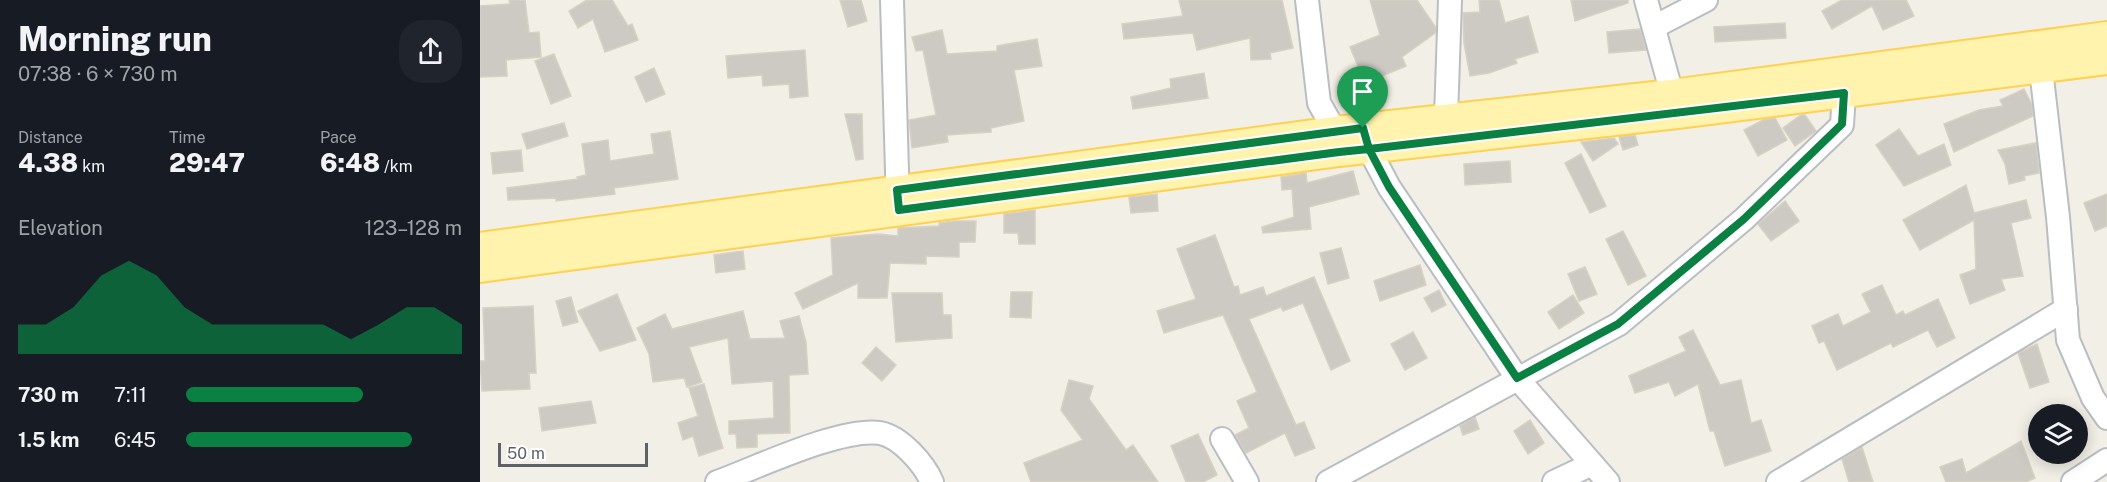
<!DOCTYPE html>
<meta charset="utf-8">
<style>
:root{--surface:#171b24;--page:#20242c;--text:#f1f3f6;--muted:#9ea1a6;--accent:#0b8043}
body{margin:0;font-family:"Public Sans",sans-serif;background:var(--page);color:var(--text);height:100vh;display:flex;flex-direction:column;font-size:22px;white-space:nowrap}
*{box-sizing:border-box;margin:0}
p{font-size:20px;color:var(--muted)}
.icon{flex:none;width:33px;height:33px;fill:none;stroke:currentColor;stroke-width:2;stroke-linecap:round;stroke-linejoin:round}
.map{position:relative;flex:1;overflow:hidden}
.details{display:flex;flex-direction:column;background:var(--surface);width:480px}
.details>*{flex:none}
.tools{position:absolute;left:1548px;top:404px;display:grid;gap:12px}
.tools a{display:grid;place-items:center;width:60px;height:60px;border-radius:50%;background:var(--surface);box-shadow:0 3px 15px #0003;font-size:30px}
.scale{position:absolute;left:18px;bottom:15px;width:150px;box-sizing:border-box;padding-left:6px;border:3px solid #5d6268;border-top:0;font-size:16px;line-height:21px;white-space:nowrap;color:#5d6268;-webkit-text-stroke:4px #fff;paint-order:stroke}
.pin{position:absolute;display:grid;place-items:center;width:51px;height:51px;color:#fff;margin:-62px -26px;border-radius:50% 50% 50% 0;rotate:-45deg;box-shadow:0 0 6px #0007}
.pin .icon{rotate:45deg}
.round{display:grid;place-items:center;flex:none;width:63px;height:63px;border-radius:24px;background:var(--page)}
.overview{display:flex;align-items:center;justify-content:space-between;height:102px;padding:0 18px}
h1{font-size:33px;font-weight:800;line-height:45px}
.figures{display:grid;grid-template-columns:repeat(3,1fr);gap:9px;height:102px;padding:6px 18px}
.figures div{display:grid;align-content:center}
.figures b{font-size:26px;font-weight:800}
.figures small{font-size:16px;font-weight:400}
.figures p{font-size:16px}
.chart{height:168px;padding:12px 18px}
.chart p{display:flex;justify-content:space-between}
.chart svg{width:100%;height:108px;margin-top:6px;fill:var(--accent);opacity:.7}
ul{padding:0 18px;list-style:none;font-size:20px}
li{display:grid;grid-template-columns:96px 72px 1fr;align-items:center;height:45px}
li i{height:15px;border-radius:8px;background:var(--accent)}
main{display:flex;flex:1;min-height:0}
.map>svg:first-child{display:block}
.building{fill:#cccac3;stroke:#d7d1c3;stroke-width:1.5}
.lines{fill:none;stroke-linecap:round;stroke-linejoin:round}
.minor-casing{stroke:#babec3;stroke-width:26}
.major-casing{stroke:#ffd151;stroke-width:32}
.minor{stroke:#fff;stroke-width:22}
.major{stroke:#fff3ad;stroke-width:28}
.route-casing{stroke:#fff;stroke-width:12}
.route{stroke:#0b8043;stroke-width:8}
</style>
<main>
<section class="details">
<div class="overview"><div><h1>Morning run</h1><p>07:38 · 6 × 730 m</p></div><a class="round"><svg class="icon" aria-label="share" viewBox="0 0 24 24"><path d="M12 15V3M7 8l5-5 5 5M5 13v7h14v-7"/></svg></a></div>
<div class="figures">
<div><p>Distance</p><b>4.38<small> km</small></b></div>
<div><p>Time</p><b>29:47</b></div>
<div><p>Pace</p><b>6:48<small> /km</small></b></div>
</div>
<div class="chart"><p><span>Elevation</span>123–128 m</p>
<svg viewBox="0 0 160 44" preserveAspectRatio="none"><path d="M0 44V32L10 32L20 25L30 12L40 6L50 12L60 25L70 32L80 32L90 32L100 32L110 32L120 38L130 32L140 25L150 25L160 32V44z"/></svg>
</div>
<ul>
<li><b>730 m</b>7:11<i style="width:64%"></i></li>
<li><b>1.5 km</b>6:45<i style="width:82%"></i></li>
</ul>
</section>
<div class="map">
<svg width="1627" height="482" viewBox="0 0 1627 482">
<rect width="100%" height="100%" fill="#f1efe6"/>
<g class="building">
<polygon points="29,0 45,0 49,33 59,32 61,57 26,60 27,76 0,77 0,6 30,4"/>
<polygon points="107,0 132,0 148,26 152,24 158,40 125,52 113,19 98,28 89,11"/>
<polygon points="360,0 381,0 387,21 368,27"/>
<polygon points="699,0 802,0 813,48 790,53 791,59 771,60 770,38 717,50 713,33 644,39 642,24 703,16"/>
<polygon points="890,0 937,0 956,28 955,33 922,57 926,66 885,83 870,47 900,35"/>
<polygon points="999,0 1019,0 1025,23 1048,16 1058,52 1035,59 1037,63 1009,73 990,76 984,43 983,13 1000,12"/>
<polygon points="1091,0 1148,0 1148,3 1095,21"/>
<polygon points="1362,0 1426,0 1434,16 1403,30 1392,6 1352,29 1342,11"/>
<polygon points="1305,23 1306,38 1235,42 1234,27"/>
<polygon points="1160,29 1166,50 1129,53 1127,32"/>
<polygon points="462,30 467,54 517,51 517,46 557,39 562,66 534,70 544,121 511,128 511,132 467,135 468,142 432,148 429,120 456,115 443,50 436,51 432,37"/>
<polygon points="325,50 328,96 310,98 309,84 283,86 282,75 248,78 246,56"/>
<polygon points="74,54 91,96 71,104 55,61"/>
<polygon points="174,68 185,94 166,102 155,77"/>
<polygon points="724,73 728,98 653,109 651,97 691,88 690,79"/>
<polygon points="1544,89 1552,105 1553,116 1474,152 1464,124 1499,110 1523,106 1520,100"/>
<polygon points="365,114 382,114 383,159 376,160"/>
<polygon points="1321,115 1325,115 1336,131 1315,146 1303,128"/>
<polygon points="1295,118 1307,140 1278,156 1264,130 1283,120"/>
<polygon points="84,123 88,136 47,149 42,134"/>
<polygon points="1419,129 1438,156 1464,144 1471,165 1424,186 1396,145"/>
<polygon points="190,131 198,179 134,188 135,194 76,201 76,198 28,200 27,188 98,179 97,177 106,175 102,144 128,140 130,161 174,154 171,134"/>
<polygon points="1155,135 1158,145 1143,150 1139,137"/>
<polygon points="1134,138 1138,144 1113,161 1101,142"/>
<polygon points="1556,143 1559,173 1544,176 1545,180 1529,184 1525,164 1518,150"/>
<polygon points="41,150 43,171 13,174 11,153"/>
<polygon points="1101,154 1126,206 1110,213 1085,163"/>
<polygon points="1030,161 1031,182 985,185 984,164"/>
<polygon points="873,171 879,194 829,207 831,229 783,233 782,227 814,217 812,189 802,190 801,177 826,173 827,183"/>
<polygon points="1486,185 1494,213 1546,200 1551,218 1531,223 1543,276 1521,279 1525,290 1490,304 1480,275 1496,269 1494,220 1440,250 1423,220"/>
<polygon points="677,194 678,211 651,213 649,197"/>
<polygon points="1627,194 1627,226 1615,231 1604,203"/>
<polygon points="1305,201 1319,221 1291,241 1278,224"/>
<polygon points="555,210 555,244 539,244 538,233 524,233 524,214"/>
<polygon points="475,221 496,221 495,242 479,242 479,257 446,256 446,264 410,263 407,298 378,298 378,283 323,309 315,293 353,275 351,238 398,234 418,236 418,228 459,226 459,223"/>
<polygon points="1143,231 1166,276 1148,285 1126,239"/>
<polygon points="735,235 754,287 758,286 760,295 783,287 786,296 834,277 870,361 851,370 823,303 803,311 801,307 769,319 816,425 824,422 835,448 815,456 805,433 766,453 755,435 769,428 757,401 777,392 743,315 684,333 677,311 716,299 697,249"/>
<polygon points="861,248 869,278 848,284 840,253"/>
<polygon points="263,251 265,269 236,273 234,255"/>
<polygon points="940,265 946,285 900,301 894,281"/>
<polygon points="1105,267 1117,294 1099,301 1088,274"/>
<polygon points="1402,285 1416,315 1423,311 1425,315 1458,299 1475,338 1457,347 1448,330 1413,347 1411,343 1357,370 1344,341 1339,343 1332,326 1358,314 1363,326 1391,312 1382,294"/>
<polygon points="959,290 966,305 952,312 944,298"/>
<polygon points="531,292 552,292 551,318 530,317"/>
<polygon points="412,293 462,293 463,315 471,315 472,338 416,342"/>
<polygon points="137,294 156,340 120,351 98,311"/>
<polygon points="1093,295 1104,313 1079,329 1068,312"/>
<polygon points="91,297 98,322 83,326 76,301"/>
<polygon points="53,306 56,373 49,373 50,389 2,391 0,361 5,361 3,308"/>
<polygon points="263,311 270,339 305,338 300,321 319,316 326,342 328,374 309,375 310,433 277,434 277,447 257,448 256,434 249,434 249,421 294,418 293,381 252,384 248,338 209,347 222,382 207,387 204,378 173,382 169,354 157,328 185,314 192,329"/>
<polygon points="1213,330 1240,385 1261,380 1271,423 1281,420 1291,451 1245,466 1234,431 1230,431 1218,384 1195,396 1189,382 1155,393 1149,376 1206,351 1199,337"/>
<polygon points="933,332 947,358 925,370 911,344"/>
<polygon points="1557,344 1569,382 1550,388 1538,353"/>
<polygon points="396,347 416,365 402,381 382,363"/>
<polygon points="589,380 613,386 609,399 646,450 653,445 678,482 551,482 544,463 603,440 581,410"/>
<polygon points="224,384 243,448 219,456 213,436 203,440 198,423 218,416 209,388"/>
<polygon points="111,401 116,423 62,431 59,408"/>
<polygon points="995,417 999,429 983,435 980,426"/>
<polygon points="1050,420 1064,443 1048,454 1034,431"/>
<polygon points="718,434 737,475 723,482 706,482 691,446"/>
<polygon points="1541,441 1555,478 1546,482 1466,482 1460,467 1482,459 1486,473"/>
<polygon points="1382,447 1393,482 1369,482 1362,459"/>
</g>
<g class="lines">
<g class="minor-casing">
<g id="minor">
<polyline points="412,0 418,205"/>
<polyline points="827,0 839,103 855,131 858,146"/>
<polyline points="1166,0 1192,94"/>
<polyline points="1174,27 1226,0"/>
<polyline points="1559,52 1578,217 1588,340 1613,398 1627,418"/>
<polyline points="966,118 970,0"/>
<polyline points="885,135 889,149 909,187 1037,378 1128,482"/>
<polyline points="742,439 767,482"/>
<path d="M237,482C276,468 361,427 400,433C421,437 444,464 452,482"/>
<polyline points="848,482 1139,324 1264,219 1362,125 1364,93"/>
<polyline points="1074,482 1112,464"/>
<polyline points="1298,482 1586,309"/>
<polyline points="1593,482 1627,460"/>
</g>
</g>
<g class="major-casing">
<g id="major">
<polyline points="0,247 855,131 1192,94 1627,36"/>
<polyline points="0,268 859,152 1197,114 1627,60"/>
</g>
</g>
<use href="#minor" class="minor"/>
<use href="#major" class="major"/>
</g>
<g class="lines">
<g class="route-casing">
<polyline id="route" points="883,128 417,190 419,210 859,152 889,149 1364,93 1362,124 1264,219 1138,324 1037,378 909,187 889,149 883,128"/>
</g>
<use href="#route" class="route"/>
</g>
</svg>
<div class="tools">
<a><svg class="icon" aria-label="layers" viewBox="0 0 24 24"><path d="M12 4l9 5-9 5-9-5zM3 14l9 5 9-5"/></svg></a>
</div>
<div class="scale">50 m</div>
<div class="pin" style="left:883px;top:128px;background:#1e9e55"><svg class="icon" aria-label="arrive" viewBox="0 0 24 24"><path d="M6 21V4h12l-3 4 3 4H6"/></svg></div>
</div>
</main>
